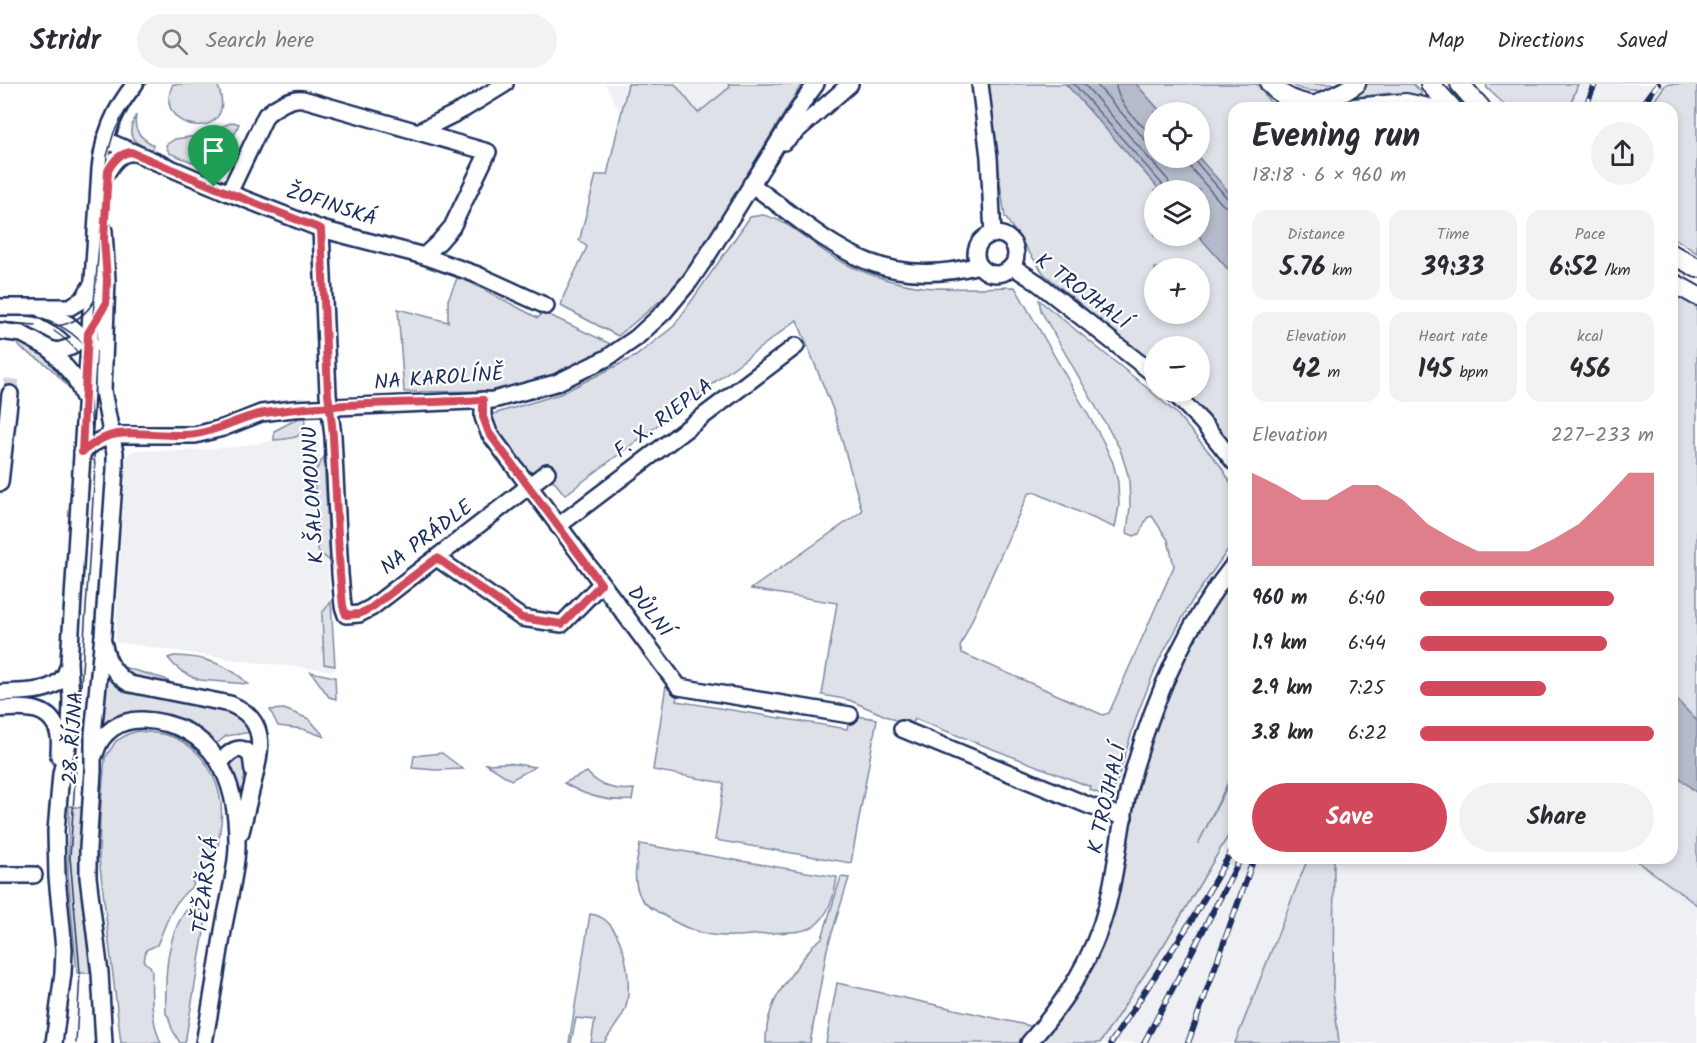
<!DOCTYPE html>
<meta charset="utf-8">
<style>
:root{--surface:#fff;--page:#f2f2f3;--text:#2b2b33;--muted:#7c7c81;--line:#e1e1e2;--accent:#d1495b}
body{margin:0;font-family:Kalam,sans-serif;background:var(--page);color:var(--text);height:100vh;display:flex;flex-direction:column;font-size:22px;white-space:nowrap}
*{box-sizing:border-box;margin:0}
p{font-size:20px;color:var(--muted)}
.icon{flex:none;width:33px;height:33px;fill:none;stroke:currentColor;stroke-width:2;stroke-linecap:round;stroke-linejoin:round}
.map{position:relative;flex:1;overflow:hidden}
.sheet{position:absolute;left:1228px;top:18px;width:450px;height:762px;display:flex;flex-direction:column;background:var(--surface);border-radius:18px;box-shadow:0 3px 9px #0003}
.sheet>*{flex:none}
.controls{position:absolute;left:1144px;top:18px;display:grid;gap:12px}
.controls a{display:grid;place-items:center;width:66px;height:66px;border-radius:50%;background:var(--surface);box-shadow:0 3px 9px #0003;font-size:30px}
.pin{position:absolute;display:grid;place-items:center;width:51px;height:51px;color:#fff;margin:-62px -26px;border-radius:50% 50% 50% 0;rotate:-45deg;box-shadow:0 0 6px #0007}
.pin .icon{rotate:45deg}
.round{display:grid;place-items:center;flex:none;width:63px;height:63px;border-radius:32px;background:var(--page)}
.headline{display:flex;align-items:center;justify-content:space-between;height:102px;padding:0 24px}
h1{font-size:33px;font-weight:700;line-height:45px}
.figures{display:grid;grid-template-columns:repeat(3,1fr);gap:9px;height:102px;padding:6px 24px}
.figures div{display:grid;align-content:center;border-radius:15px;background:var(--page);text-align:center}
.figures b{font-size:26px;font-weight:700}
.figures small{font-size:16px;font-weight:400}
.figures p{font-size:16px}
.chart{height:168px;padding:12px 24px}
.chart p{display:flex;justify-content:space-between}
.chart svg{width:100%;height:108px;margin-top:6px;fill:var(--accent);opacity:.7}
.primary-button{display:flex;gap:12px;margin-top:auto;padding:12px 24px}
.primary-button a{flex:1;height:69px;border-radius:36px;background:var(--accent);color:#fff;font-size:24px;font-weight:700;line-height:69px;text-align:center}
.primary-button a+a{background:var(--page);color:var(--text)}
ul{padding:0 24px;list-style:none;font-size:20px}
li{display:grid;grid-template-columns:96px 72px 1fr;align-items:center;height:45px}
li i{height:15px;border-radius:8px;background:var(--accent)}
header{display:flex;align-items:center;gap:36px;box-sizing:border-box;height:84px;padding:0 30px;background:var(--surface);border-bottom:2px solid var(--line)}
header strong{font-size:28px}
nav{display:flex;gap:33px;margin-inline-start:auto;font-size:21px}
.search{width:420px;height:54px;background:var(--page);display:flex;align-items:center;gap:15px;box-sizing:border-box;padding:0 21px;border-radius:33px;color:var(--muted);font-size:22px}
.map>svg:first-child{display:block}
.built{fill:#eff0f4}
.green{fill:#dee1e7;stroke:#7c88a2;stroke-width:1.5;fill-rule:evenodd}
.water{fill:#b5bbca;stroke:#77839f;stroke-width:1.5}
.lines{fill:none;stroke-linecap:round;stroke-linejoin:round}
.shore{stroke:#596789;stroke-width:1.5}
.minor-tunnel{stroke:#d1d5df;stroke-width:15;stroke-dasharray:15 8;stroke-linecap:butt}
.minor-casing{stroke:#1b2f5e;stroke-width:20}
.major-casing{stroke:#1b2f5e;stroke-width:22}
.minor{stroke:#fff;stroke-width:15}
.major{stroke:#fff;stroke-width:18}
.tram{stroke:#1b2f5e;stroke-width:1.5}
.rail-casing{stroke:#1b2f5e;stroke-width:6}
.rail{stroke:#fff;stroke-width:4;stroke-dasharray:11;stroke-linecap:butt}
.route-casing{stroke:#fff;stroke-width:12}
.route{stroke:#d1495b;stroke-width:8}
.labels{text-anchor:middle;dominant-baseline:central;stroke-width:4.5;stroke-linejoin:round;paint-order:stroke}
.street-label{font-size:21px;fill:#1b2f5e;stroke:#fff}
</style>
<header>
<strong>Stridr</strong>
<div class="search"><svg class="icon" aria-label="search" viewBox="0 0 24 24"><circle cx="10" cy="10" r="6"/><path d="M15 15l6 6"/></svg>Search here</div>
<nav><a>Map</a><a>Directions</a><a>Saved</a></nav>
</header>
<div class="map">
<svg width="1697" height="959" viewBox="0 0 1697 959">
<rect width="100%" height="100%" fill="#fff"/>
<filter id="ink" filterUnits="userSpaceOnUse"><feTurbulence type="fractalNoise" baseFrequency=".0167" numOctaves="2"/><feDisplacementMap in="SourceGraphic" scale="12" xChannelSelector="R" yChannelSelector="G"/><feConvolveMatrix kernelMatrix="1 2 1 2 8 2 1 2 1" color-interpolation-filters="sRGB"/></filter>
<g filter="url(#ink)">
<g class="built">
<polygon points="605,0 748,0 671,45 634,55"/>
<polygon points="1578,0 1666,0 1649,24 1569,24"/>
<polygon points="318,349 335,587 243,577 115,558 126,372 134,366 185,367 235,363"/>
<polygon points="1234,742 1234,774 1308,774 1235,959 1100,959 1165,859"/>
<polygon points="1334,774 1633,774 1697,821 1697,959 1339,959 1333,908"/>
</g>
<g class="green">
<path d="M173,0H217C243,60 149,50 173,0Z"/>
<polygon points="628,0 675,0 698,29 730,3 728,0 802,0 680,200 618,252 561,222 564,211 587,163 579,156 580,154 596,91 607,91"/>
<path d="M986,0H1066L1160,106H1155V152H1199L1234,192V364L1221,348L1181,308H1200V262H1155V282L1044,190L1005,133ZM1155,184H1200V230H1155Z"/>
<polygon points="1136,0 1257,0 1269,17 1279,24 1234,24 1234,114 1199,74 1200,28 1161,28"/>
<path d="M1291,0H1342C1325,8 1307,11 1291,0Z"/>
<polygon points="1368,0 1413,0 1421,8 1421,11 1391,9 1356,13"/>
<polygon points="1486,0 1578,0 1569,24 1508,24 1487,4"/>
<polygon points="1666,0 1697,0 1697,169 1673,153 1672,24 1649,24"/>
<path d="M136,31C133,47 140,53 153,61L152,67C132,58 125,53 136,31Z"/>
<polygon points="233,38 239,40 219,85 212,86 169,69 166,61 175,55 197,52"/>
<path d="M763,131C791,137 813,162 838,176C863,189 893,199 922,203C949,206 986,203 1015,203L1102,355L1113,379L1118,398L1119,422L1115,444L1034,408L1028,410L960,563L962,569L1103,631L1109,629L1174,482L1168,456L1152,432L1147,434L1139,450L1134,452L1127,449L1130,422L1129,394L1120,365L1041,227L1039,216L1146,303L1176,329L1220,381L1234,404V457L1192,517L1158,578L1137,631L1112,714L1090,706L1091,703L915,635L911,643L849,616L822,611L837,519L751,505L862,427L834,328L797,236L565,411L543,384L525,397L483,333L560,310L636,272L674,242L750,133Z"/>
<polygon points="458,192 538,234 543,228 613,261 583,281 541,297 499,307 404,308 398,225 448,238 448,216"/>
<polygon points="1672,210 1697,222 1697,637 1673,612"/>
<path d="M14,255C43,264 70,287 80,316C66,301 53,283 35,273C27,268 18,264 14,255Z"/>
<path d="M305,333C306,356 292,354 274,356V347L299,334Z"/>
<polygon points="328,366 329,375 324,376 330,477 318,467 314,389"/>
<path d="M1234,492V686L1198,760L1234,689V742L1165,859L1100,959H1040C1066,931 1090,895 1103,859C1119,811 1124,761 1135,711C1139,694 1145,676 1150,658C1166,599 1199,542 1234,492Z"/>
<polygon points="331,518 335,582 324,580 322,529"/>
<path d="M174,572C201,572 229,580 248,600L200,596C187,592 177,586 168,574Z"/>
<polygon points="116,581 165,595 183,607 139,599"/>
<path d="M104,585L117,596L218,621L244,635L252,648L226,652L215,661C182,633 141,614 101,641Z"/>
<polygon points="311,588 335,593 336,615 329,613"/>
<polygon points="670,598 679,603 676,617 847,645 850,631 877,635 851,779 715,756 724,699 653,686 666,601"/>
<polygon points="284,625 309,635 325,653 303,645 278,642 270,626"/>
<path d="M138,647C149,648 160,649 170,652C209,666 227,708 220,747C219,757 218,770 213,779C209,786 198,792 192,797L194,801C171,819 168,836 157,861L146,866L144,878L150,882L152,887C151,911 151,937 161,959H121L99,774L100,732L105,674L116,657L128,650Z"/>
<polygon points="238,669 249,678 242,724 229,678"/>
<polygon points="442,669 463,685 436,686 412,684 414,672"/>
<polygon points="508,679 535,683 511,696 486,680"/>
<path d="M587,688C599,702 616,707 634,705L632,716C608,718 585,712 564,699Z"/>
<polygon points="1673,688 1697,709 1697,821 1633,774 1672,774"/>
<polygon points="69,722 83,724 81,795 90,889 77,889 68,790"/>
<path d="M640,760L837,793C835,809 829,832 814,842C803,849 787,848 774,849C725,853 706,858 663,831C655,826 646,822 641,814C631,796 637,778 640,760Z"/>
<polygon points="1308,774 1334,774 1333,908 1339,959 1235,959"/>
<path d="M841,793L849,794L827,865L810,959H766C765,917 790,893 813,861L822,854Z"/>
<path d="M198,821L197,825L204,828L206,836L185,959H180L172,945L168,932L166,930C165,895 165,852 188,824Z"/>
<path d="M590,830C623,833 632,892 627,918C625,933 611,946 604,959H591L595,936L576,934L571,959H569Z"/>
<polygon points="837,899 1035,943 1020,959 826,959"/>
</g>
<g class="water">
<polygon points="1066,0 1136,0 1161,28 1155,28 1155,74 1199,74 1234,114 1234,192 1199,152 1200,106 1160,106"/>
<polygon points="1673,612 1697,637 1697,709 1673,688"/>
</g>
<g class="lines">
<g class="shore">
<polyline points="1074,0 1162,100 1164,106"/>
<polyline points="1084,0 1168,96 1171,106"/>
<polyline points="1096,0 1155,67"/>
<path d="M1116,0C1116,16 1140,44 1155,50"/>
<polyline points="1186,74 1190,83 1222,120 1228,124 1234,125"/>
<polyline points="1194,74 1196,78 1228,115 1234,117"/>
</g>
<polyline class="minor-tunnel" points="10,310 12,294"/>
<g class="minor-casing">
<g id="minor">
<polyline points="980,0 989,73 993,151"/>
<polyline points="418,48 464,25 505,0"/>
<polyline points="105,56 229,109 321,145 424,172 478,191 546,222"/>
<polyline points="784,58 850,0"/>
<path d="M108,87C114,76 122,67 135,69"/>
<path d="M751,100C827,156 877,209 979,181"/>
<path d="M229,109L266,31C275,23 291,13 303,15L488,68L452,143L439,158L424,172"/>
<polyline points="321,145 328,310 333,352 340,490 343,522 346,531 359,530 371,524 529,402 679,603 850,631"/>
<polyline points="104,147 107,196 103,307 115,369 115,385 103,551 93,650 93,687 88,764 88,793 100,889 104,959"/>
<circle cx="996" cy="170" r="20"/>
<polyline points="1012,182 1038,199 1155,291"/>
<polyline points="0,223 70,223 83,215 91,202"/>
<polyline points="41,225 68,240 92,261"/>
<polyline points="0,247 22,250 50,265 58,267 71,263 90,247"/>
<polyline points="50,265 75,294 83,312"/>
<polyline points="1173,308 1202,338 1234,378"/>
<polyline points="483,316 483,333 489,349 529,402 547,388"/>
<polyline points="82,368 94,359 111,351 195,351 223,344 261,329 293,325 493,316 556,299 607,274 636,254 664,228 690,197 709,169 805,15 816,0"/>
<polyline points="0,399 10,310"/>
<polyline points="558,442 796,262"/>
<polyline points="437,474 522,534 562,540 601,500"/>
<path d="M104,561C107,578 116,592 130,600L230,620C269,636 261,666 253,699C249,715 245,732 241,748"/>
<path d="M0,609C24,607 61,611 68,583"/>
<path d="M0,625C24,623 53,621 59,652C60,658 59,665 59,672"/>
<polyline points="902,645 1090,722 1124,733"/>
<path d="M95,670C101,648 120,635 143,636C216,640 238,698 237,762C237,786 227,822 223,847C217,884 211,922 204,959"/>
<path d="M220,679C229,668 240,658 251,672L253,687"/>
<polyline points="0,791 34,791"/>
<path d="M54,959L63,889L64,865L57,793L56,747L61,690L70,650L71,615L69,578L100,85C103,54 115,24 135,0"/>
<path d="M1029,959C1065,918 1093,875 1107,822C1118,781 1120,737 1131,696C1152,619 1184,543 1234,480"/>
</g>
</g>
<g class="major-casing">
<g id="major">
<path d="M1270,0C1287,19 1311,22 1336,24"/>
<polyline points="1430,0 1452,24"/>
<polyline points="1460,0 1481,24"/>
<polyline points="1316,21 1345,7 1356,0"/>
<polyline points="1354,24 1406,19 1429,24"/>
<polyline points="1672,170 1697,184"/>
<polyline points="1672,198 1697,212"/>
</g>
</g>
<use href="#minor" class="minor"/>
<use href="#major" class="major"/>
<g class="tram">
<path d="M23,231C51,235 77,247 91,271"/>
<polyline points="0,238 35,241"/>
<path d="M56,242C73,240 85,232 94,217"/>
<path d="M54,247C69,257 83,271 87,288"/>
<polyline points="76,959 80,889 70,773 95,384 89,310 94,218 107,72 114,48 124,29 146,0"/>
</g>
<g class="rail-casing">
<g id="rail">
<polyline points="1585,24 1595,0"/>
<polyline points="1640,24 1658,0"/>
<polyline points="1111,959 1193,834 1234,763"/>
<polyline points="1144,959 1241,774"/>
<polyline points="1188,959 1254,774"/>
</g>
</g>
<use href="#rail" class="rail"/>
</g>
</g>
<g class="lines" filter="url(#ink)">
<g class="route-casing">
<path id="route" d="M214,103L131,68C120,69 113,77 108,87L104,154L107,196L106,220L88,249L82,368C90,362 98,355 109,352C129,345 172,354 195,350C220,347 241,332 265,329C337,318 411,320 483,316V333L489,349L601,500L562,540L522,534L437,474L371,524L359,530L346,531L343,522L340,490L333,352C332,338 330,324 328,310L321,145L214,103"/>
</g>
<use href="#route" class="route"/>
</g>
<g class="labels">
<g class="street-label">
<text transform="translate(331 122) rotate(18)">ŽOFINSKÁ</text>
<text transform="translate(1082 208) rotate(37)">K TROJHALÍ</text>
<text transform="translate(439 295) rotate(-4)">NA KAROLÍNĚ</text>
<text transform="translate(664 335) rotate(-37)">F. X. RIEPLA</text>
<text transform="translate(314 411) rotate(-93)">K ŠALOMOUNU</text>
<text transform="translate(427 454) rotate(-37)">NA PRÁDLE</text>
<text transform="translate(649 528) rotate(52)">DŮLNÍ</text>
<text transform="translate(74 654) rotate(-86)">28. ŘÍJNA</text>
<text transform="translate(1108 715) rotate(-77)">K TROJHALÍ</text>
<text transform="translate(207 801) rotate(-83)">TĚŽAŘSKÁ</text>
</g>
</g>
</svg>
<div class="controls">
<a><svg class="icon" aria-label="locate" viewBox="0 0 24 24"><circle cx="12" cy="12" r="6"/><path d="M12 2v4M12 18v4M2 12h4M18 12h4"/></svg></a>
<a><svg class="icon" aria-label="layers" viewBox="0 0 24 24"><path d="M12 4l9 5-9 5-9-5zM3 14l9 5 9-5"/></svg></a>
<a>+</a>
<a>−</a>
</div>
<div class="pin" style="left:214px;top:103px;background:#1e9e55"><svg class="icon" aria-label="arrive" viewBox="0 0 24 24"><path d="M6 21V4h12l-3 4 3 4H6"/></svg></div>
<section class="sheet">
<div class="headline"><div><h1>Evening run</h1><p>18:18 · 6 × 960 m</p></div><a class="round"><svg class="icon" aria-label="share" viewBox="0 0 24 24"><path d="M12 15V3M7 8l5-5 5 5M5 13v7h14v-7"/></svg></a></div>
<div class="figures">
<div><p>Distance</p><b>5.76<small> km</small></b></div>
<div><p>Time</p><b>39:33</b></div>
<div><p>Pace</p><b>6:52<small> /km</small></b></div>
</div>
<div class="figures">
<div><p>Elevation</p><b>42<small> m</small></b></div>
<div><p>Heart rate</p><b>145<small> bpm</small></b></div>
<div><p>kcal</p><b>456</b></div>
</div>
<div class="chart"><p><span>Elevation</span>227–233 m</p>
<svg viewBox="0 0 160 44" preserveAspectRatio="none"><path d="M0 44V6L10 11L20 17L30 17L40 11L50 11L60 17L70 27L80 33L90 38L100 38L110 38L120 33L130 27L140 17L150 6L160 6V44z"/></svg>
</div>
<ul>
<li><b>960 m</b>6:40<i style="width:83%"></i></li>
<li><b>1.9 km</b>6:44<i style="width:80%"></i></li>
<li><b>2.9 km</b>7:25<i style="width:54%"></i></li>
<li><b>3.8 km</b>6:22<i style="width:100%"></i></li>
</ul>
<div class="primary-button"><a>Save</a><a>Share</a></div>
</section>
</div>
